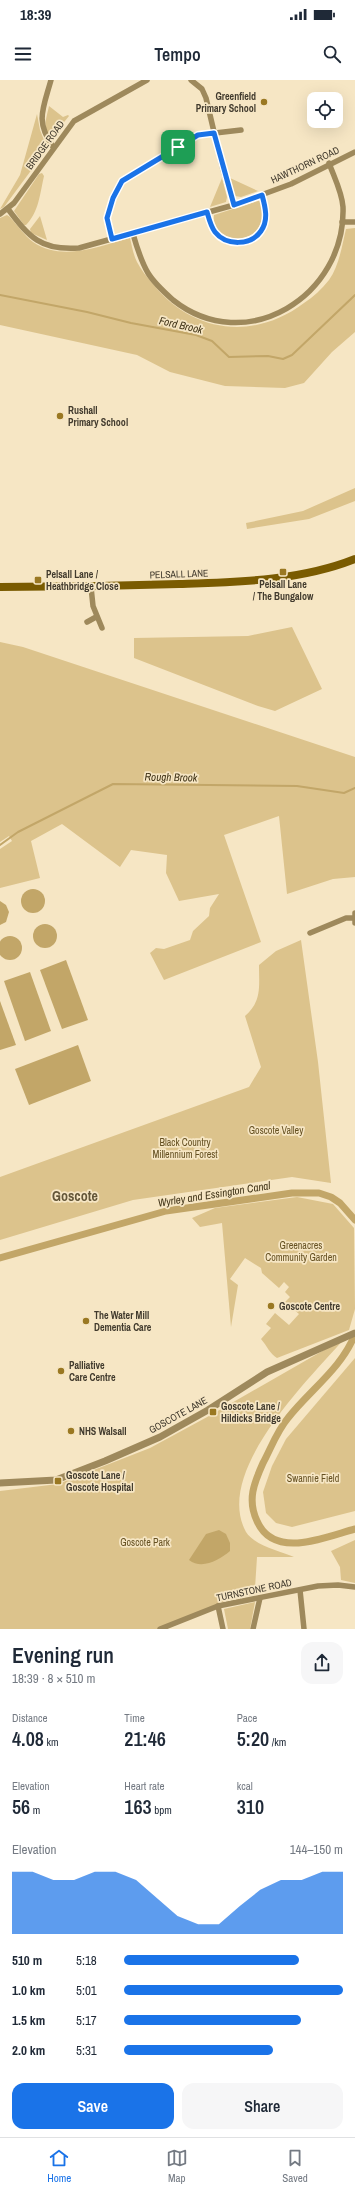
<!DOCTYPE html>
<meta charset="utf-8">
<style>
:root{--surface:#fff;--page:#f6f6f7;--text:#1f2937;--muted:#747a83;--line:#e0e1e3;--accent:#1a73e8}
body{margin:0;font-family:"Archivo Narrow",sans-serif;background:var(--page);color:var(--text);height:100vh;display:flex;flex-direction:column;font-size:15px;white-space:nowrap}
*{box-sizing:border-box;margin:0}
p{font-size:13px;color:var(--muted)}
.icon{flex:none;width:22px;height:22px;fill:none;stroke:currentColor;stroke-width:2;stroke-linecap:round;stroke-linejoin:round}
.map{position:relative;height:1549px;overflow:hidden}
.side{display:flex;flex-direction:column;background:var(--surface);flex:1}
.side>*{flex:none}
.controls{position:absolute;left:307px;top:12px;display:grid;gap:8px}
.controls a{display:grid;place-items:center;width:36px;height:36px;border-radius:8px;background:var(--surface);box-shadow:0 4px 16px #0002;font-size:20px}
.pin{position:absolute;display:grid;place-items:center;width:34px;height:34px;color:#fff;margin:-17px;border-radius:8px;box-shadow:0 2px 6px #0006}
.round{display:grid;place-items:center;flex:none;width:42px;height:42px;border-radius:12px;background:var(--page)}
.head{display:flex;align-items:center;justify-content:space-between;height:68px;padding:0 12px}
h1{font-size:22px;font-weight:600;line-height:30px}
.figures{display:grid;grid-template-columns:repeat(3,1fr);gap:6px;height:68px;padding:4px 12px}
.figures div{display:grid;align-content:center}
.figures b{font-size:20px;font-weight:600}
.figures small{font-size:11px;font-weight:400}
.figures p{font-size:11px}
.chart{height:112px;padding:8px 12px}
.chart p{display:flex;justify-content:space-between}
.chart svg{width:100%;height:72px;margin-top:4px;fill:var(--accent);opacity:.7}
.primary-button{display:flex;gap:8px;margin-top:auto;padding:8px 12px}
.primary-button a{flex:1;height:46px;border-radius:12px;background:var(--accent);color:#fff;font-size:16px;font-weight:600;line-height:46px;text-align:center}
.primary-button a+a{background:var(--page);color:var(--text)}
ul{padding:0 12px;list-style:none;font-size:13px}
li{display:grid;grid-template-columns:64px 48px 1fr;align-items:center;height:30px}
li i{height:10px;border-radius:5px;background:var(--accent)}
.status{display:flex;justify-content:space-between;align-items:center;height:28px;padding:0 20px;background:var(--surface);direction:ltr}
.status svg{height:11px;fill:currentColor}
header{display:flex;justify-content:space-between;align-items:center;height:52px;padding:0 12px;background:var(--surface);font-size:18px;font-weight:600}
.dock{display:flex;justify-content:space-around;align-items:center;height:56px;border-top:1px solid var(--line);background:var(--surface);font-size:11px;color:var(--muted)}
.dock a{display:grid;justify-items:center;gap:2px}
.dock .on{color:var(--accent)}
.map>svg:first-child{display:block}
.green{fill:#dcc38c}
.water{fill:#c2a668}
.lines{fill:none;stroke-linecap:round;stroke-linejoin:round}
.stream{stroke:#c2a668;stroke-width:2}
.canal{stroke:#c2a668;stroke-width:7}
.minor{stroke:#9e895c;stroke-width:5.5}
.tertiary{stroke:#9e895c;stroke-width:7}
.secondary{stroke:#7a5b01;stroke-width:8}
.route-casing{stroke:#fff;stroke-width:8}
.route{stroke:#1a73e8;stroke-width:5}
.poi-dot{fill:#9a7822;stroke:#f6e6c4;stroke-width:1.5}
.labels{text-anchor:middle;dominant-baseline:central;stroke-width:3.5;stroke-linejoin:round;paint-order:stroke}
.poi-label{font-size:10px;font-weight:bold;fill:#413a2d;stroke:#f6e6c4;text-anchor:start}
.street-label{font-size:10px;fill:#413a2d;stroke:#f6e6c4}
.park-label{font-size:10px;fill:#655021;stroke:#f6e6c4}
.water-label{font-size:11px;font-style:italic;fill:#3f3216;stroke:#f6e6c4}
.district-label{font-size:14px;font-weight:bold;fill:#635638;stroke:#f6e6c4}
</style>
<div class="status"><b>18:39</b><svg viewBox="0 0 49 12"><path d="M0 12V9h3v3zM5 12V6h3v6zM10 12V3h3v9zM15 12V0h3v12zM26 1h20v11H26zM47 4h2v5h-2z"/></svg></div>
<header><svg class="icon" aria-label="menu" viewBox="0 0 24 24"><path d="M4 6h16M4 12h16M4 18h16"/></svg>Tempo<svg class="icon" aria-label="search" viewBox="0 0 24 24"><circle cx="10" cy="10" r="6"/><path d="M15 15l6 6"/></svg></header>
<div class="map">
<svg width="355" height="1549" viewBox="0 0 355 1549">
<rect width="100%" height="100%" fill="#f6e6c4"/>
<g class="green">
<path d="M49,26L63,37L68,35L69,36L52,57C41,51 47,36 49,26Z"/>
<polygon points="37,34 40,50 46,65 44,73 4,127 0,129 20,95"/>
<path d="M42,93L44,96C40,113 39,132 26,145H24L14,131L39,94Z"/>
<polygon points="222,98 227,117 226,122 210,127"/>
<polygon points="230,98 258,111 241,117 235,116"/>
<path d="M261,120C273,170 210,167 214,135Z"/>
<path d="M7,135L10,137C17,145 25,156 33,162C62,182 100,166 130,158C132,166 133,174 137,182C141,190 147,197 153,204C192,253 254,261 304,223C313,217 322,209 329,200C339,186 342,166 346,149L355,148V252L332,272L304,303L285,308L225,306L170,292L137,275L0,245V138Z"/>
<polygon points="40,136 47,160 31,153 30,149"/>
<polygon points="355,408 355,421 309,439 247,449 246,443 303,431"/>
<polygon points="292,547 322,609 275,631 258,626 134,578 134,558 248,556"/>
<polygon points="0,562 23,567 355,677 355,797 333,799 287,814 279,736 224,755 261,862 164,900 150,873 156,868 164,869 190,860 193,851 209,836 210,828 219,814 179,821 166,793 167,775 131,770 120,787 62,744 31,761 40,798 0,808 0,769 12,761 9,756 0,762"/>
<path d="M301,860L318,982L331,1103L292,1097L133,1120L0,1160V1097L249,1007L261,987L245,936C262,921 259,907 259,885L276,871Z"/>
<path d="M297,1117L333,1124L354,1148L355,1229L349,1250L277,1278C270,1274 267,1266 261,1259L271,1248L266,1244L275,1233L289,1245L299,1234L285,1222L290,1217L285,1212L289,1207L284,1202L279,1208L262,1193L261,1188L245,1178L230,1199L238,1205L231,1247L222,1143L200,1147L192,1138L215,1128Z"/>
<path d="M345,1258C309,1299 213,1392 246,1452C255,1466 280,1471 294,1477H257L255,1508L256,1514L225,1521L157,1549H0V1411L58,1404L150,1368L209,1336Z"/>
<polygon points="355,1278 355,1431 292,1447 276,1443 266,1433 263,1412 272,1386 286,1359"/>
<polygon points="355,1460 355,1503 341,1500 340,1487 331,1471"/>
<polygon points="255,1522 250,1549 228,1549 224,1529"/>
</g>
<g class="water">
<circle cx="33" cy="821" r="12"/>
<polygon points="0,821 6,825 9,832 6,842 0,845"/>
<circle cx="45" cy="856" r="12"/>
<circle cx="10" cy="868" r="12"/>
<polygon points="66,880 88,940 62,949 40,890"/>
<polygon points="30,892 51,951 25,961 4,901"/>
<polygon points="0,921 16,965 0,970"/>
<polygon points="78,965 91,1001 29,1025 15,989"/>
<path d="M219,1450L226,1454L230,1463V1471C219,1480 202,1490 189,1480L206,1454Z"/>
</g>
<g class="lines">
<g class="stream">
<polyline points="0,215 87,232 131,243 196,255 212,261 229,277 268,276 283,279 292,275 355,215"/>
<polyline points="0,765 18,752 113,704 297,706 344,713 355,708"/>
</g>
<g class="canal">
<polyline points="0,1178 166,1131 292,1113 319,1113 331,1117 340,1123 355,1140"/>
<path d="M355,1254C342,1288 310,1310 288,1338C277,1351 271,1368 263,1383C254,1403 247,1420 257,1441C274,1480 325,1457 355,1449"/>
</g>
<g class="minor">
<path d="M51,0C43,29 35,41 53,67"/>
<polyline points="191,0 202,9 206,18 223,90 234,125"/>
<path d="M8,129C29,157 41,171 79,168L234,125L291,104L355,72"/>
<path d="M207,133C209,139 211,147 215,152C226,166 251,166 261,151C269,140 265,127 262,115"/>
<polyline points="0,134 14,123 74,41 147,0"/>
<polyline points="342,142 355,142"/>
<path d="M133,154C137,168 141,181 148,193C154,203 164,212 173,220C246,278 346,216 343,127C342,112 334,97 329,83"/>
<polyline points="112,159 107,138 113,118 122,101 198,55 241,50"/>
<polyline points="91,507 93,526 102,548"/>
<polyline points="87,542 96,537"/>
<polyline points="355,833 355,843"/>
<polyline points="310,853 346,838 355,838"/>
<polyline points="300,1510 304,1549"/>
<polyline points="218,1526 223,1549"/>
<polyline points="160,1549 218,1526 318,1506 338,1505 355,1507"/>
<polyline points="253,1549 260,1518"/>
</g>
<polyline class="tertiary" points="0,1403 56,1400 105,1381 160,1357 208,1330 267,1292 355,1253"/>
<path class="secondary" d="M0,507C60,507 119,506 179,504C238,502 300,501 355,479"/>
</g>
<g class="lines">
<g class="route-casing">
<path id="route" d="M214,53L234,125L262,115C265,126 269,140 261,151C251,166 226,166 215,152C211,147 209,139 207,132L112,159L107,138L113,118L122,101L198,55Z"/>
</g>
<use href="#route" class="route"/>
</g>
<g class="poi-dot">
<circle cx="264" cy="22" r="4"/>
<circle cx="60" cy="336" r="4"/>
<rect x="279" y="488" width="8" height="8" rx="2"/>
<rect x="34" y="496" width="8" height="8" rx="2"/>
<circle cx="271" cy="1226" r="4"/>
<circle cx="86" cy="1241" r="4"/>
<circle cx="61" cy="1291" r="4"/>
<rect x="209" y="1328" width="8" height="8" rx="2"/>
<circle cx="71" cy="1351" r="4"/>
<rect x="54" y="1397" width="8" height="8" rx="2"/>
</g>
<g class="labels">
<g class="poi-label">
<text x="256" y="16" text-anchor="end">Greenfield<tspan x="256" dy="12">Primary School</tspan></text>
<text x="68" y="330">Rushall<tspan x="68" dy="12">Primary School</tspan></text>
<text x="46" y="494">Pelsall Lane /<tspan x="46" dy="12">Heathbridge Close</tspan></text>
<text x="283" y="504" text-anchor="middle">Pelsall Lane<tspan x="283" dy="12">/ The Bungalow</tspan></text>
<text x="279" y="1226">Goscote Centre</text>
<text x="94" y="1235">The Water Mill<tspan x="94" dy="12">Dementia Care</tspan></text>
<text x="69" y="1285">Palliative<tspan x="69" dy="12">Care Centre</tspan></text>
<text x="221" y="1326">Goscote Lane /<tspan x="221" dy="12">Hildicks Bridge</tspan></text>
<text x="79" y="1351">NHS Walsall</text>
<text x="66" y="1395">Goscote Lane /<tspan x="66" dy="12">Goscote Hospital</tspan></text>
</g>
<g class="street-label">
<text transform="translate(45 65) rotate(-54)">BRIDGE ROAD</text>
<text transform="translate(305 85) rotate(-25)">HAWTHORN ROAD</text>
<text transform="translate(179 494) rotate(-2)">PELSALL LANE</text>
<text transform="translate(178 1335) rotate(-29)">GOSCOTE LANE</text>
<text transform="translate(254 1510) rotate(-12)">TURNSTONE ROAD</text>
</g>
<g class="park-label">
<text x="276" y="1050">Goscote Valley</text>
<text x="185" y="1062">Black Country<tspan x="185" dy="12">Millennium Forest</tspan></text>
<text x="301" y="1165">Greenacres<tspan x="301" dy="12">Community Garden</tspan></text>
<text x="313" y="1398">Swannie Field</text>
<text x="145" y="1462">Goscote Park</text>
</g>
<g class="water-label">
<text transform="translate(181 245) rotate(13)">Ford Brook</text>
<text transform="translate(171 697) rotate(1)">Rough Brook</text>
<text transform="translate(214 1114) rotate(-9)">Wyrley and Essington Canal</text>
</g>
<g class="district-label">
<text x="75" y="1116">Goscote</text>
</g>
</g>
</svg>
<div class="controls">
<a><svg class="icon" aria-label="locate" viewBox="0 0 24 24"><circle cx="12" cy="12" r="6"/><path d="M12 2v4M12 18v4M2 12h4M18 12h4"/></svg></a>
</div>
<div class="pin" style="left:178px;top:67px;background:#1e9e55"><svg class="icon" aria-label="arrive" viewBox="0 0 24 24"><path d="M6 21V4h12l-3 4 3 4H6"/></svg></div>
</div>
<section class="side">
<div class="head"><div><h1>Evening run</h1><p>18:39 · 8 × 510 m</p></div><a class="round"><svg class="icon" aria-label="share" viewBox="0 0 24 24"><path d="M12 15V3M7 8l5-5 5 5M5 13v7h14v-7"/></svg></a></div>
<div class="figures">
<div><p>Distance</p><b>4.08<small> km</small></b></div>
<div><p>Time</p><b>21:46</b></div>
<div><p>Pace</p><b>5:20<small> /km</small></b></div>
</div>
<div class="figures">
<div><p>Elevation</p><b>56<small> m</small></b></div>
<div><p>Heart rate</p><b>163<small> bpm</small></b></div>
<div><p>kcal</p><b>310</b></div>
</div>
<div class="chart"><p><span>Elevation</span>144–150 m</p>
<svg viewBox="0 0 160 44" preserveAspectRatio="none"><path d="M0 44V6L10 6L20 11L30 11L40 6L50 6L60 11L70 22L80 33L90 38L100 38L110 27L120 17L130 11L140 11L150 6L160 6V44z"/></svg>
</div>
<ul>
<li><b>510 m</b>5:18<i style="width:80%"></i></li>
<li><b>1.0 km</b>5:01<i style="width:100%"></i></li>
<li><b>1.5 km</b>5:17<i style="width:81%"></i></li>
<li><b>2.0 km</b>5:31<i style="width:68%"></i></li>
</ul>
<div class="primary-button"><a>Save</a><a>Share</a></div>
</section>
<nav class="dock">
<a class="on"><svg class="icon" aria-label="home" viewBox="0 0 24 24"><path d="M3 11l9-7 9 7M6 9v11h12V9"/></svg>Home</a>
<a><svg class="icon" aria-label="map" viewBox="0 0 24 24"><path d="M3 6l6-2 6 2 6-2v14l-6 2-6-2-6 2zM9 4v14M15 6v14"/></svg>Map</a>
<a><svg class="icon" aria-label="saved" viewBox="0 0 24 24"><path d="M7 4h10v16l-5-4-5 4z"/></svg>Saved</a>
</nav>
